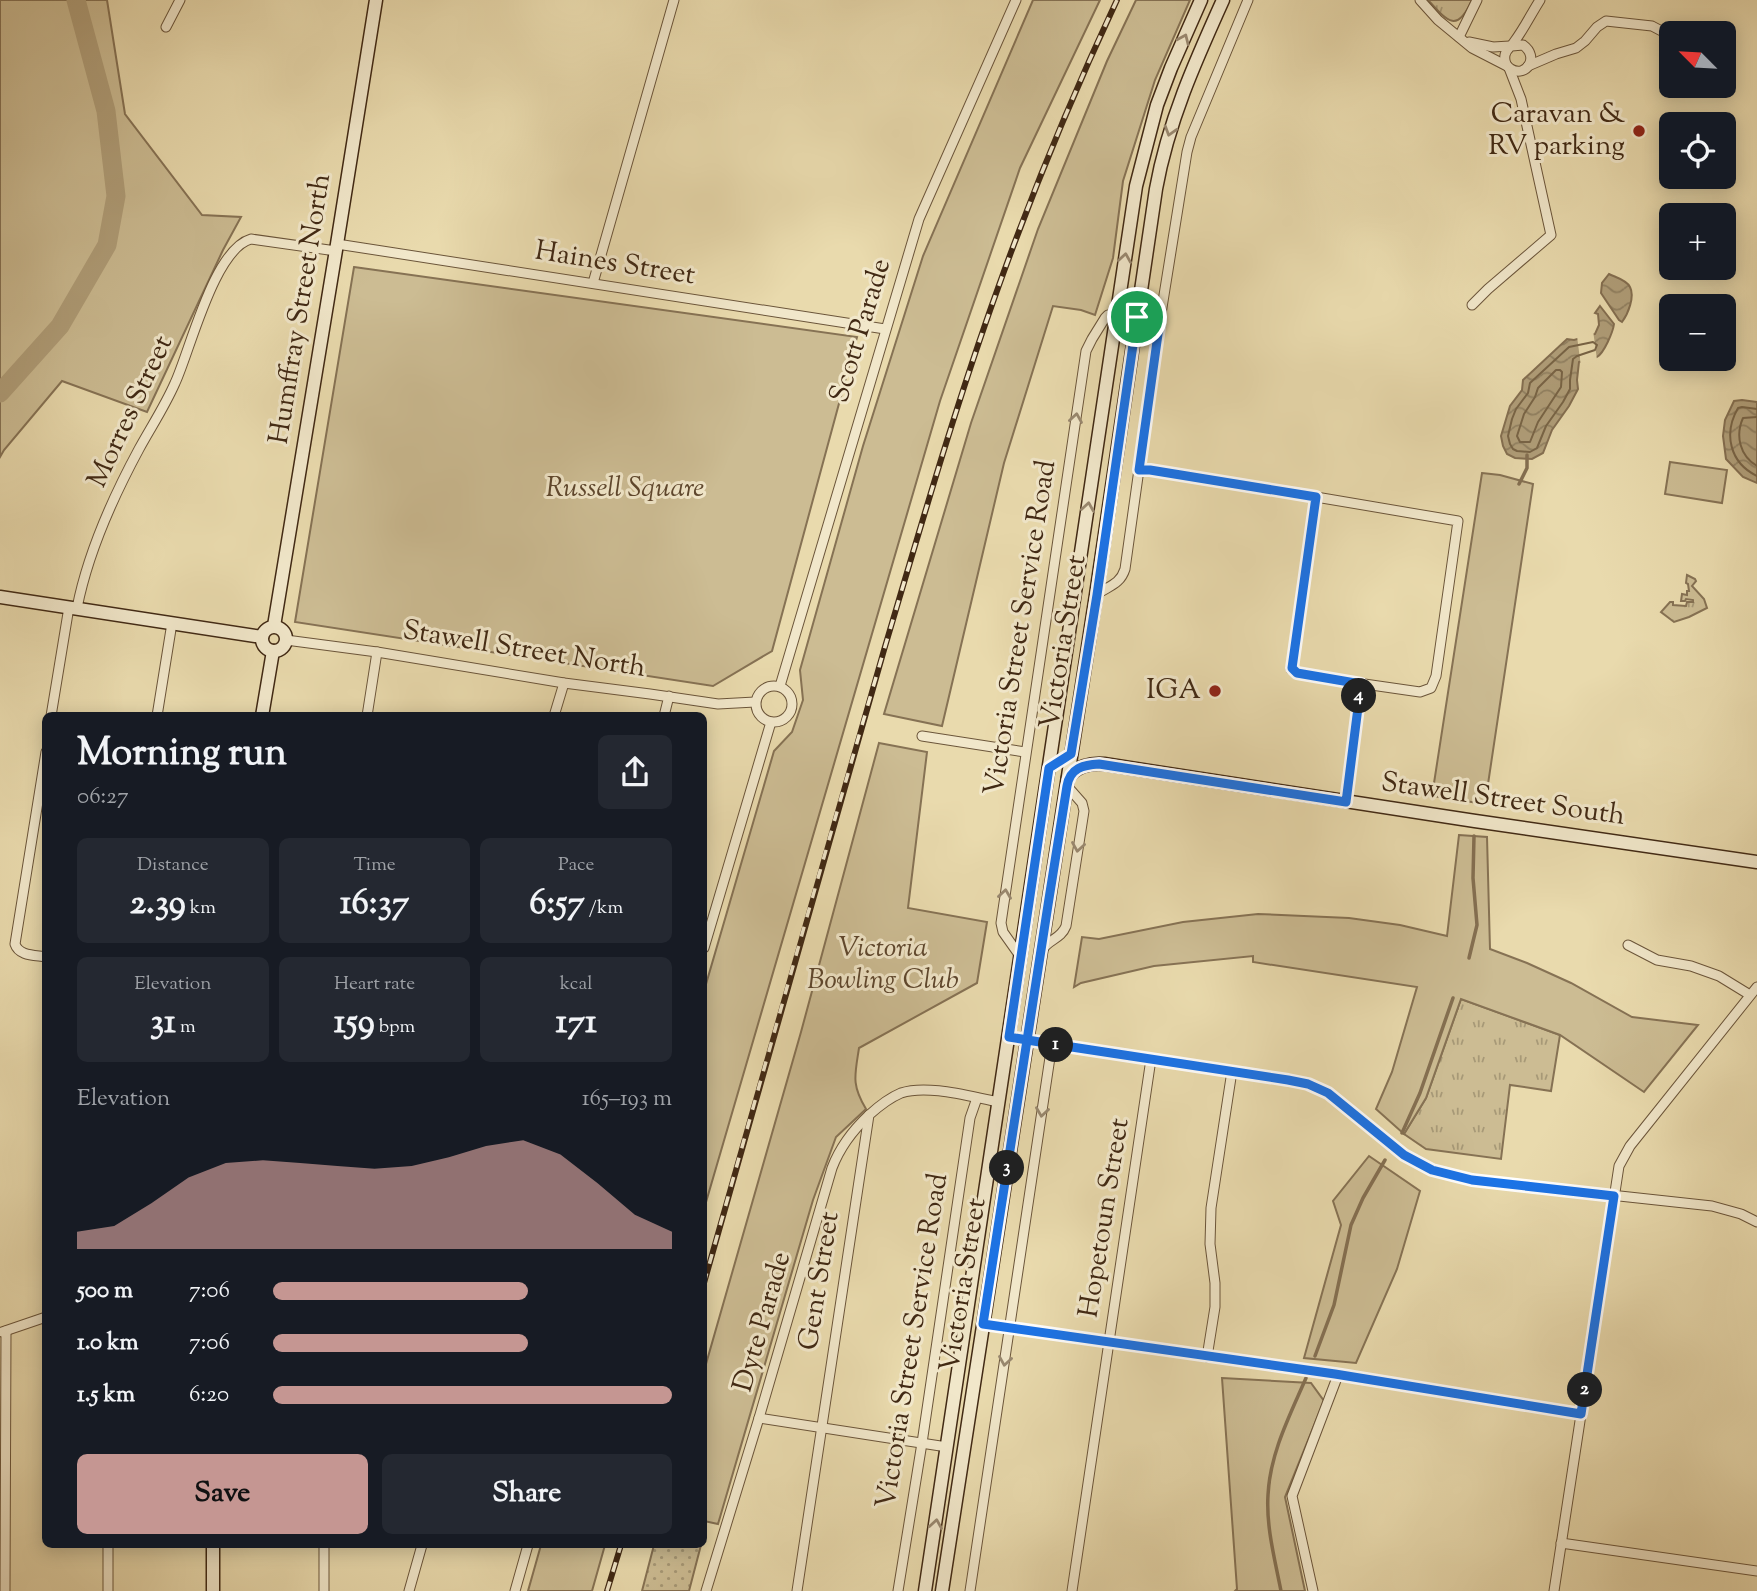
<!DOCTYPE html>
<meta charset="utf-8">
<style>
:root{--surface:#171b24;--page:#242831;--text:#f1f3f6;--muted:#9ea1a6;--accent:#c59692}
body{margin:0;font-family:"Sorts Mill Goudy",serif;background:var(--page);color:var(--text);height:100vh;display:flex;flex-direction:column;font-size:26px;white-space:nowrap}
*{box-sizing:border-box;margin:0}
p{font-size:23px;color:var(--muted)}
.icon{flex:none;width:38px;height:38px;fill:none;stroke:currentColor;stroke-width:2;stroke-linecap:round;stroke-linejoin:round}
.map{position:relative;flex:1;overflow:hidden}
.panel{position:absolute;left:42px;top:712px;width:665px;height:836px;display:flex;flex-direction:column;background:var(--surface);border-radius:10px;box-shadow:0 4px 18px #0003}
.panel>*{flex:none}
.needle{width:46px;rotate:294deg}
.fabs{position:absolute;left:1659px;top:21px;display:grid;gap:14px}
.fabs a{display:grid;place-items:center;width:77px;height:77px;border-radius:10px;background:var(--surface);box-shadow:0 4px 18px #0003;font-size:35px}
.pin{position:absolute;display:grid;place-items:center;width:60px;height:60px;color:#fff;margin:-30px;border:4px solid #fff;border-radius:50%;box-shadow:0 2px 7px #0007}
.km{position:absolute;width:35px;height:35px;margin:-18px;border-radius:50%;background:#222;color:#fff;font-size:19px;line-height:35px;text-align:center}
.round{display:grid;place-items:center;flex:none;width:74px;height:74px;border-radius:10px;background:var(--page)}
.headline{display:flex;align-items:center;justify-content:space-between;height:119px;padding:0 35px}
h1{font-size:38px;font-weight:700;line-height:52px}
.metrics{display:grid;grid-template-columns:repeat(3,1fr);gap:10px;height:119px;padding:7px 35px}
.metrics div{display:grid;align-content:center;border-radius:10px;background:var(--page);text-align:center}
.metrics b{font-size:35px;font-weight:700}
.metrics small{font-size:19px;font-weight:400}
.metrics p{font-size:19px}
.chart{height:196px;padding:14px 35px}
.chart p{display:flex;justify-content:space-between}
.chart svg{width:100%;height:126px;margin-top:7px;fill:var(--accent);opacity:.7}
.cta{display:flex;gap:14px;margin-top:auto;padding:14px 35px}
.cta a{flex:1;height:80px;border-radius:10px;background:var(--accent);color:#111;font-size:28px;font-weight:700;line-height:80px;text-align:center}
.cta a+a{background:var(--page);color:var(--text)}
ul{padding:0 35px;list-style:none;font-size:23px}
li{display:grid;grid-template-columns:112px 84px 1fr;align-items:center;height:52px}
li i{height:18px;border-radius:9px;background:var(--accent)}
.map>svg:first-child{display:block}
.grass{fill:url(#grass-tufts);stroke:#867254;stroke-width:2}
.park{fill:#ccbc93;stroke:#867254;stroke-width:2}
.garden{fill:url(#garden-dots);stroke:#867254;stroke-width:2}
.water{fill:url(#water-waves);stroke:#846f51;stroke-width:2}
.pier{fill:#e9daad}
.lines{fill:none;stroke-linecap:round;stroke-linejoin:round}
.shore{stroke:#786446;stroke-width:2}
.stream{stroke:#846f51;stroke-width:3.5}
.river{stroke:#b09e79;stroke-width:19}
.street-casing{stroke:#6b553a;stroke-width:11}
.secondary-casing{stroke:#412914;stroke-width:15}
.street{stroke:#f1e7ca;stroke-width:9}
.secondary{stroke:#f1e7ca;stroke-width:12}
.rail-casing{stroke:#412914;stroke-width:6}
.rail{stroke:#f1e7ca;stroke-width:3.5;stroke-dasharray:10;stroke-linecap:butt}
.oneway{stroke:#99886f}
.route-casing{stroke:#fff;stroke-width:14}
.route{stroke:#1a73e8;stroke-width:9}
.poi-dot{fill:#8f2418;stroke:#f1e7ca;stroke-width:2.5}
.labels{text-anchor:middle;dominant-baseline:central;stroke-width:6;stroke-linejoin:round;paint-order:stroke}
.poi-label{font-size:28px;fill:#412914;stroke:#f1e7ca;text-anchor:end}
.street-label{font-size:28px;fill:#412914;stroke:#f1e7ca}
.park-label{font-size:28px;font-style:italic;fill:#5d462d;stroke:#f1e7ca}
</style>
<div class="map">
<svg width="1757" height="1591" viewBox="0 0 1757 1591">
<defs>
<pattern id="grass-tufts" width="24" height="20" patternUnits="userSpaceOnUse" patternTransform="scale(1.75)"><rect width="24" height="20" fill="#ccbc93"/><path d="M3 7l-1-3M5 7V3M7 7l1-3M15 17l-1-3M17 17v-4M19 17l1-3" fill="none" stroke="#a79977"/></pattern>
<pattern id="garden-dots" width="8" height="8" patternUnits="userSpaceOnUse" patternTransform="scale(1.75)"><rect width="8" height="8" fill="#ccbc93"/><path d="M2 2h.1M6 6h.1" fill="none" stroke="#a79977" stroke-width="1.8" stroke-linecap="round"/></pattern>
<pattern id="water-waves" width="16" height="10" patternUnits="userSpaceOnUse" patternTransform="scale(1.75)"><rect width="16" height="10" fill="#b09e79"/><path d="M0 5q4-4 8 0t8 0" fill="none" stroke="#918162"/></pattern>
</defs>
<rect width="100%" height="100%" fill="#e9daad"/>
<filter id="stains"><feTurbulence type="fractalNoise" baseFrequency=".00286" numOctaves="4"/><feColorMatrix values="0 0 0 0 .2 0 0 0 0 .09 0 0 0 0 .02 0 0 0 .5 -.17"/></filter>
<radialGradient id="worn" r=".72"><stop offset=".6" stop-color="#630" stop-opacity="0"/><stop offset="1" stop-color="#630" stop-opacity=".3"/></radialGradient>
<g class="grass">
<path d="M1428,0H1472C1457,34 1447,21 1428,0Z"/>
<polygon points="1687,575 1695,579 1696,581 1692,586 1704,599 1707,608 1689,617 1674,622 1661,612 1670,602 1673,602 1673,605 1686,606 1687,602 1693,602 1693,600 1686,599 1685,601 1681,601 1682,594 1687,595 1687,591 1689,591 1688,584 1686,583"/>
<polygon points="1461,999 1560,1035 1551,1091 1510,1085 1501,1159 1426,1149 1404,1134 1426,1098"/>
</g>
<g class="park">
<polygon points="0,0 107,0 125,114 202,215 241,217 223,250 147,412 62,381 4,450 0,457"/>
<polygon points="1033,0 1100,0 1020,168 940,401 704,1209 704,991 774,751 792,732 803,700 800,670 863,446 923,256"/>
<polygon points="1136,0 1190,0 1155,80 1123,181 1113,258 1095,315 1081,310 1053,306 1004,463 942,726 884,714 971,423 1038,229 1107,61"/>
<polygon points="354,267 857,337 772,651 713,686 295,622"/>
<polygon points="1670,462 1727,470 1722,503 1665,494"/>
<polygon points="1482,473 1500,475 1533,484 1485,804 1432,796"/>
<path d="M879,743L927,752L908,908L987,922L977,983L859,1048C855,1075 851,1084 866,1109L836,1137L813,1200L718,1524L704,1521V1371L801,1032Z"/>
<polygon points="1459,835 1487,837 1490,949 1527,963 1571,983 1632,1017 1698,1025 1644,1092 1560,1035 1461,999 1426,1098 1404,1134 1376,1109 1392,1072 1417,987 1253,962 1253,956 1154,966 1081,983 1074,987 1082,937 1099,939 1183,922 1258,914 1349,918 1400,925 1447,936"/>
<polygon points="1369,1156 1420,1191 1397,1269 1356,1363 1304,1358 1341,1225 1333,1201"/>
<polygon points="1222,1378 1311,1383 1324,1401 1285,1497 1305,1591 1235,1591 1237,1589"/>
<polygon points="541,1545 605,1545 592,1591 528,1591"/>
</g>
<polygon class="garden" points="654,1545 701,1545 689,1591 642,1591"/>
<g class="water">
<path d="M1609,274C1615,277 1627,280 1630,287C1635,297 1628,314 1622,322L1619,320L1601,293L1602,283Z"/>
<path d="M1600,306L1614,324C1613,332 1604,353 1597,357C1592,360 1584,361 1579,362L1577,380L1578,389L1569,406L1552,430L1543,453L1532,459L1515,458L1507,454L1503,446L1501,436L1510,406L1522,390L1523,380L1567,339L1574,340L1595,334L1599,325L1598,314L1595,313Z"/>
<polygon points="1742,400 1757,402 1757,483 1743,477 1726,459 1723,436 1725,420 1734,401"/>
</g>
<polygon class="pier" points="1593,330 1597,360 1582,365 1581,367 1577,336"/>
<g class="lines">
<g class="shore">
<polygon points="1593,342 1597,345 1595,350 1577,356 1573,359 1570,380 1570,389 1563,402 1546,426 1537,448 1530,452 1517,451 1513,449 1510,444 1508,436 1512,419 1516,409 1528,393 1530,383 1569,347"/>
<polygon points="1556,370 1560,370 1562,372 1561,387 1538,422 1530,442 1520,442 1517,436 1524,414 1535,397 1538,388"/>
<path d="M1757,409L1742,407L1738,408C1723,434 1730,463 1757,476"/>
<path d="M1757,417L1743,418C1735,436 1740,456 1757,466"/>
</g>
<g class="stream">
<polyline points="1519,484 1527,468 1527,455"/>
<polyline points="1469,958 1477,925 1473,878 1474,836"/>
<polyline points="1402,1133 1420,1093 1453,998"/>
<polyline points="1315,1356 1334,1305 1351,1225 1363,1198 1385,1160"/>
<path d="M1281,1591C1275,1560 1266,1527 1268,1495C1270,1453 1290,1415 1306,1378"/>
</g>
<polyline class="river" points="0,393 60,326 107,245 116,196 106,111 76,0"/>
<g class="street-casing">
<g id="street">
<polyline points="1420,0 1438,20 1472,48 1507,66"/>
<polyline points="166,27 180,0"/>
<polyline points="1459,37 1477,0"/>
<polyline points="1469,42 1493,47 1510,46"/>
<path d="M1512,46L1523,45C1540,57 1526,78 1511,69C1506,66 1504,61 1505,55C1506,49 1511,47 1514,42C1524,29 1531,14 1540,0"/>
<polyline points="1528,66 1556,54 1576,48 1585,41 1597,27 1606,21 1652,26 1671,36"/>
<polyline points="337,244 885,329"/>
<polyline points="593,283 674,0"/>
<polyline points="1472,305 1488,289 1551,235 1521,99 1509,68"/>
<polyline points="1137,317 1160,320"/>
<polyline points="1139,470 1150,470 1298,494 1316,497 1458,521 1436,676 1431,688 1420,692 1309,676 1297,673 1291,669 1316,497"/>
<path d="M1096,595C1108,586 1120,585 1125,569L1160,320L1187,152L1191,137L1248,0"/>
<path d="M77,608C88,552 112,499 139,449C151,427 165,406 175,383C190,351 214,249 251,239L336,251"/>
<polyline points="286,640 377,652 564,683 650,694 718,704 755,702"/>
<circle cx="774" cy="704" r="18"/>
<polyline points="780,686 919,219 1016,0"/>
<polyline points="51,716 69,607"/>
<polyline points="157,716 172,623"/>
<polyline points="367,716 377,652"/>
<polyline points="554,716 564,683"/>
<polyline points="664,716 669,696"/>
<polyline points="922,736 1025,752"/>
<path d="M46,752L15,944C19,956 34,955 46,957"/>
<polyline points="1346,802 1361,683"/>
<polyline points="1628,945 1657,960 1691,966 1719,976 1750,995"/>
<polyline points="704,948 771,722"/>
<path d="M1042,950C1049,939 1061,939 1066,926L1084,811L1082,803L1067,786"/>
<polyline points="1020,956 1003,932 1001,923 1086,351 1092,339 1105,318 1108,315 1116,316"/>
<path d="M1027,1040L1308,1084C1348,1099 1374,1137 1410,1159C1429,1171 1451,1175 1472,1180L1712,1206L1741,1214L1757,1222"/>
<polyline points="983,1323 1335,1374 1582,1414"/>
<polyline points="2,1332 46,1317"/>
<polyline points="1207,1357 1215,1307 1215,1283 1210,1244 1211,1208 1232,1071"/>
<polyline points="759,1418 947,1447"/>
<polyline points="1561,1543 1757,1571"/>
<polyline points="324,1545 324,1591"/>
<polyline points="5,1591 6,1331"/>
<polyline points="108,1591 108,1545"/>
<polyline points="409,1591 422,1545"/>
<polyline points="515,1591 528,1545"/>
<path d="M706,1591L759,1418L832,1168C840,1147 853,1130 869,1115"/>
<path d="M797,1591L869,1115C879,1106 889,1098 901,1093C928,1084 971,1097 999,1102"/>
<polyline points="898,1591 922,1443 970,1118 977,1098"/>
<polyline points="970,1591 1052,1044"/>
<polyline points="1072,1591 1151,1059"/>
<polyline points="1313,1591 1292,1496 1338,1375"/>
<polyline points="1554,1591 1619,1166 1630,1146 1757,987"/>
</g>
</g>
<g class="secondary-casing">
<g id="secondary">
<polyline points="0,597 262,637"/>
<polyline points="274,626 337,244 376,0"/>
<circle cx="274" cy="639" r="12"/>
<polyline points="262,716 273,651"/>
<path d="M1068,778C1076,766 1091,763 1104,764L1475,821L1757,862"/>
<polyline points="213,1591 213,1545"/>
<polyline points="925,1591 1136,186 1157,105 1171,68 1201,0"/>
<path d="M942,1591L1096,595L1156,189C1168,122 1195,62 1223,0"/>
</g>
</g>
<use href="#street" class="street"/>
<use href="#secondary" class="secondary"/>
<g class="rail-casing">
<g id="rail">
<path d="M704,1283C763,1072 822,861 884,650C920,529 955,407 998,288C1033,190 1073,94 1117,0"/>
<polyline points="607,1591 621,1545"/>
</g>
</g>
<use href="#rail" class="rail"/>
</g>
<defs><path id="oneway-chevron" d="M-2-3.5L2.5 0L-2 3.5" fill="none" stroke-width="1.6" stroke-linecap="round" stroke-linejoin="round" transform="scale(1.75)"/></defs>
<g class="oneway">
<use href="#oneway-chevron" transform="translate(1184 39) rotate(-66)"/>
<use href="#oneway-chevron" transform="translate(1170 131) rotate(107)"/>
<use href="#oneway-chevron" transform="translate(1125 258) rotate(-81)"/>
<use href="#oneway-chevron" transform="translate(1076 418) rotate(-81)"/>
<use href="#oneway-chevron" transform="translate(1088 507) rotate(-81)"/>
<use href="#oneway-chevron" transform="translate(1078 847) rotate(99)"/>
<use href="#oneway-chevron" transform="translate(1005 894) rotate(-82)"/>
<use href="#oneway-chevron" transform="translate(1042 1112) rotate(98)"/>
<use href="#oneway-chevron" transform="translate(1005 1361) rotate(99)"/>
<use href="#oneway-chevron" transform="translate(936 1524) rotate(-81)"/>
</g>
<g class="lines">
<g class="route-casing">
<path id="route" d="M1137,317L1097,595L1071,754L1049,768L1009,1037L1052,1044L1288,1080L1308,1084L1328,1093L1404,1155L1432,1170L1472,1180L1614,1196L1581,1414L1335,1374L983,1324C1011,1144 1038,965 1067,786C1070,768 1083,765 1099,764L1346,802L1361,684L1297,673L1292,668L1316,497L1150,470H1139L1160,320L1137,317"/>
</g>
<use href="#route" class="route"/>
</g>
<g class="poi-dot">
<circle cx="1639" cy="131" r="7"/>
<circle cx="1215" cy="691" r="7"/>
</g>
<g class="labels">
<g class="poi-label">
<text x="1625" y="115">Caravan &amp;<tspan x="1625" dy="32">RV parking</tspan></text>
<text x="1201" y="691">IGA</text>
</g>
<g class="street-label">
<text transform="translate(615 264) rotate(9)">Haines Street</text>
<text transform="translate(301 309) rotate(-81)">Humffray Street North</text>
<text transform="translate(861 331) rotate(-73)">Scott Parade</text>
<text transform="translate(131 412) rotate(-65)">Morres Street</text>
<text transform="translate(1021 628) rotate(-81)">Victoria Street Service Road</text>
<text transform="translate(1064 642) rotate(-81)">Victoria Street</text>
<text transform="translate(524 650) rotate(9)">Stawell Street North</text>
<text transform="translate(1503 800) rotate(8)">Stawell Street South</text>
<text transform="translate(1105 1218) rotate(-81)">Hopetoun Street</text>
<text transform="translate(820 1281) rotate(-81)">Gent Street</text>
<text transform="translate(964 1285) rotate(-81)">Victoria Street</text>
<text transform="translate(763 1322) rotate(-74)">Dyte Parade</text>
<text transform="translate(913 1341) rotate(-81)">Victoria Street Service Road</text>
</g>
<g class="park-label">
<text x="625" y="489">Russell Square</text>
<text x="883" y="949">Victoria<tspan x="883" dy="32">Bowling Club</tspan></text>
</g>
</g>
<rect width="100%" height="100%" filter="url(#stains)"/>
<rect width="100%" height="100%" fill="url(#worn)"/>
</svg>
<div class="fabs">
<a><svg class="needle" viewBox="-14 -14 28 28"><path d="M0-13l5 13h-10z" fill="#e53935"/><path d="M0 13l5-13h-10z" fill="#9ea1a6"/></svg></a>
<a><svg class="icon" aria-label="locate" viewBox="0 0 24 24"><circle cx="12" cy="12" r="6"/><path d="M12 2v4M12 18v4M2 12h4M18 12h4"/></svg></a>
<a>+</a>
<a>−</a>
</div>
<div class="pin" style="left:1137px;top:317px;background:#1e9e55"><svg class="icon" aria-label="arrive" viewBox="0 0 24 24"><path d="M6 21V4h12l-3 4 3 4H6"/></svg></div>
<b class="km" style="left:1056px;top:1045px">1</b>
<b class="km" style="left:1585px;top:1390px">2</b>
<b class="km" style="left:1007px;top:1168px">3</b>
<b class="km" style="left:1359px;top:696px">4</b>
<section class="panel">
<div class="headline"><div><h1>Morning run</h1><p>06:27</p></div><a class="round"><svg class="icon" aria-label="share" viewBox="0 0 24 24"><path d="M12 15V3M7 8l5-5 5 5M5 13v7h14v-7"/></svg></a></div>
<div class="metrics">
<div><p>Distance</p><b>2.39<small> km</small></b></div>
<div><p>Time</p><b>16:37</b></div>
<div><p>Pace</p><b>6:57<small> /km</small></b></div>
</div>
<div class="metrics">
<div><p>Elevation</p><b>31<small> m</small></b></div>
<div><p>Heart rate</p><b>159<small> bpm</small></b></div>
<div><p>kcal</p><b>171</b></div>
</div>
<div class="chart"><p><span>Elevation</span>165–193 m</p>
<svg viewBox="0 0 160 44" preserveAspectRatio="none"><path d="M0 44V38L10 36L20 28L30 19L40 14L50 13L60 14L70 15L80 16L90 15L100 12L110 8L120 6L130 11L140 21L150 32L160 38V44z"/></svg>
</div>
<ul>
<li><b>500 m</b>7:06<i style="width:64%"></i></li>
<li><b>1.0 km</b>7:06<i style="width:64%"></i></li>
<li><b>1.5 km</b>6:20<i style="width:100%"></i></li>
</ul>
<div class="cta"><a>Save</a><a>Share</a></div>
</section>
</div>
